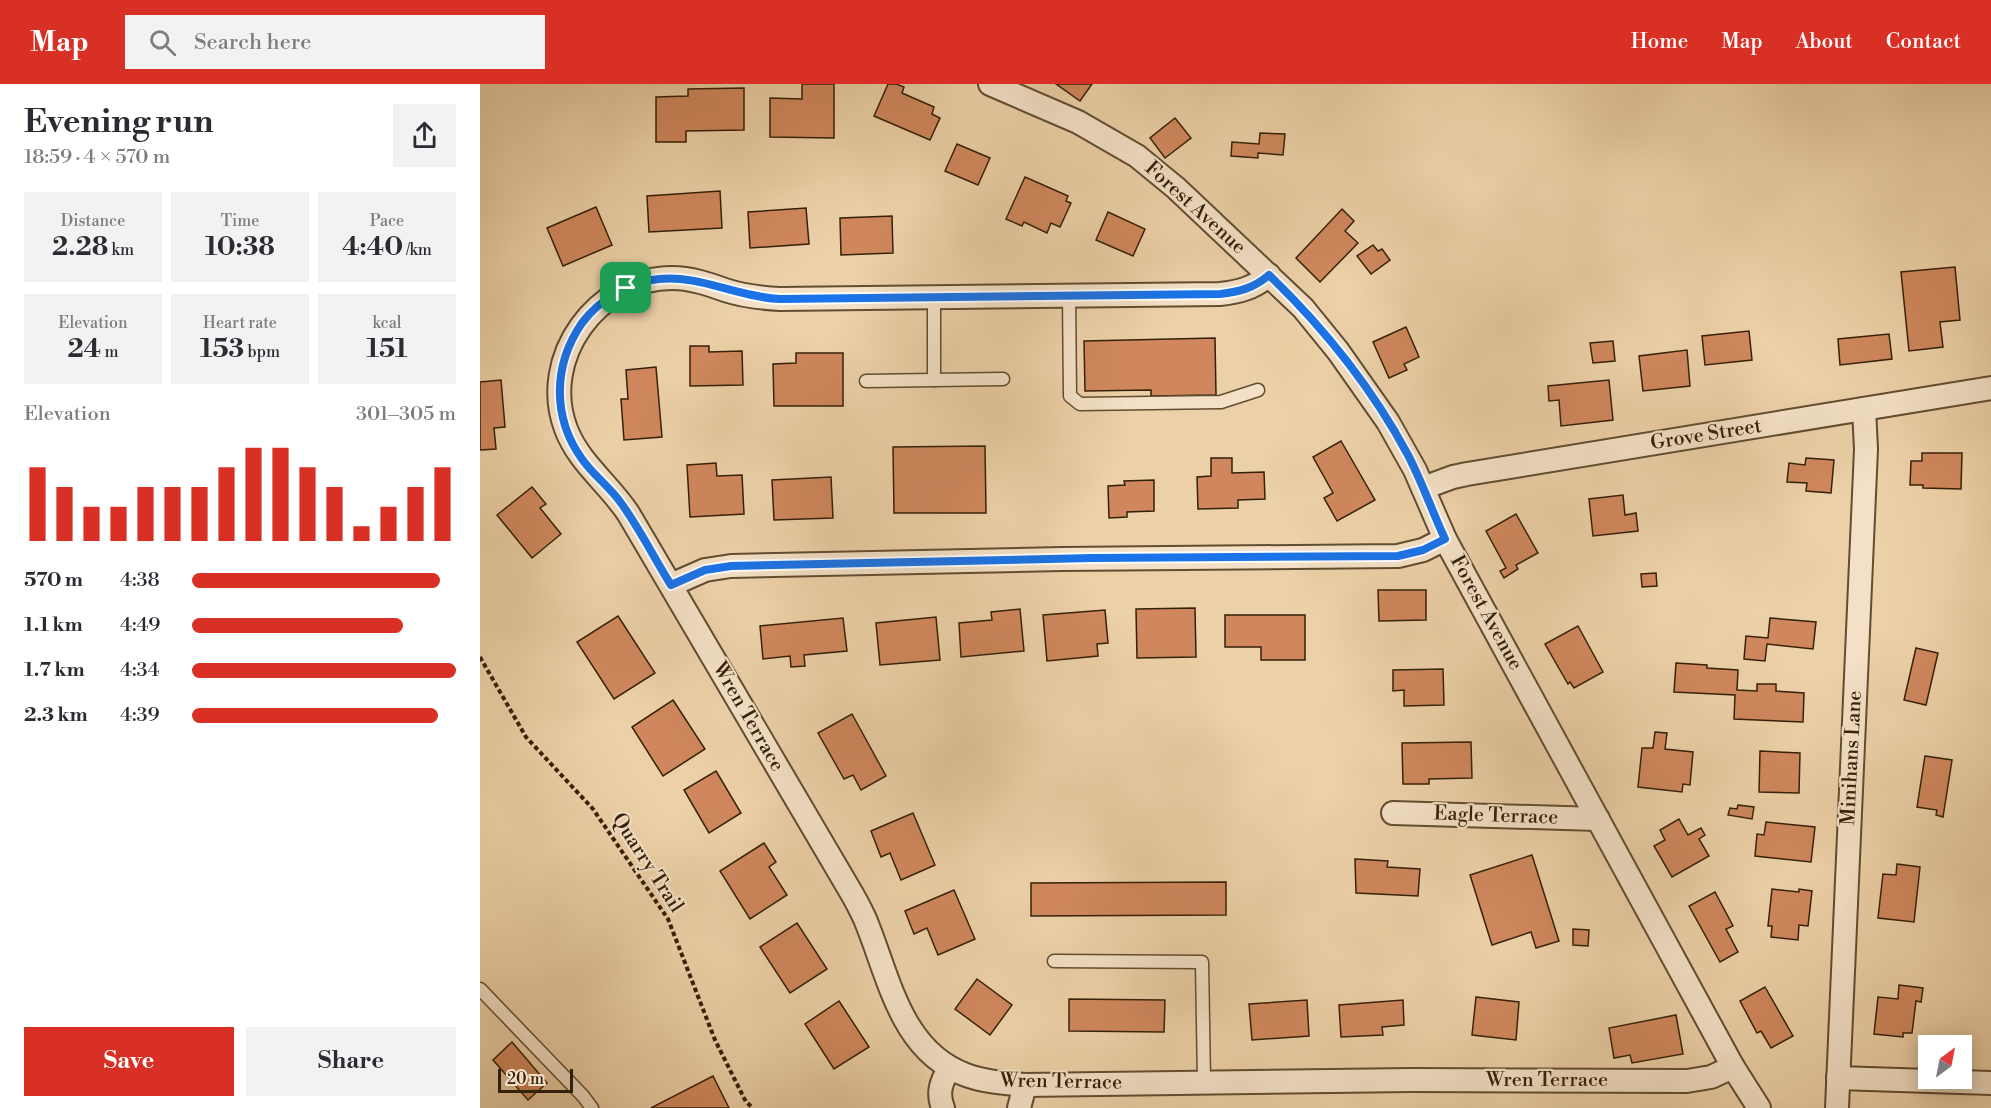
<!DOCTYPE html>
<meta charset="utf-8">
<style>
:root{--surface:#fff;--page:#f2f2f3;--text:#2b2b33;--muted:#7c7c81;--accent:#d93025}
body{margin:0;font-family:"Libre Bodoni",serif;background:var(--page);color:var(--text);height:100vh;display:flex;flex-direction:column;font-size:22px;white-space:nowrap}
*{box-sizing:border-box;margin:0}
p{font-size:20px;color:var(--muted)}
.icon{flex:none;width:33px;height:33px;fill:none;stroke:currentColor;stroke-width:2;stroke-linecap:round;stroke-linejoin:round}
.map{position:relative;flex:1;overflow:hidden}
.drawer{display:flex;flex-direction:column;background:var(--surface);width:480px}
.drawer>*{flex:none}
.needle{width:39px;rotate:32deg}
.controls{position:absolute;left:1438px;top:951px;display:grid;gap:12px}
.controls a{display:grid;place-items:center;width:54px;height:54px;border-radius:0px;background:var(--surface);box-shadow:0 3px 15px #0003;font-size:30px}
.scale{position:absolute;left:18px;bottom:15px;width:75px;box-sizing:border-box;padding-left:6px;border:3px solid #342109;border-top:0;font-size:16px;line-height:21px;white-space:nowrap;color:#342109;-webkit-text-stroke:4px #f3e0c6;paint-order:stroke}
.pin{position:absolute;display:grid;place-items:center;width:51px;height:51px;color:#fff;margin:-26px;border-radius:12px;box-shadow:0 3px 9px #0006}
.round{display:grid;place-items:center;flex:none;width:63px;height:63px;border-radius:0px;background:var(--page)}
.headline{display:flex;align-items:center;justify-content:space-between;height:102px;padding:0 24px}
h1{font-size:33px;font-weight:800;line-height:45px}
.stats{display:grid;grid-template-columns:repeat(3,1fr);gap:9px;height:102px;padding:6px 24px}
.stats div{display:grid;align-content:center;border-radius:0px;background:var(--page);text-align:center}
.stats b{font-size:26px;font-weight:800}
.stats small{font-size:16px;font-weight:400}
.stats p{font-size:16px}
.chart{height:168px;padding:12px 24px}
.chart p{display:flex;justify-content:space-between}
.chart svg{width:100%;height:108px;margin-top:6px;stroke:var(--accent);stroke-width:6}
.cta{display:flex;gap:12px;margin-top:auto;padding:12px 24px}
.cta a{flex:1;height:69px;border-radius:0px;background:var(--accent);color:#fff;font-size:24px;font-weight:800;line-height:69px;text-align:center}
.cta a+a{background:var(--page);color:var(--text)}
ul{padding:0 24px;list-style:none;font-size:20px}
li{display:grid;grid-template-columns:96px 72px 1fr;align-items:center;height:45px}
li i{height:15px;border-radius:8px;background:var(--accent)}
header{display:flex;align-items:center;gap:36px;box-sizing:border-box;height:84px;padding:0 30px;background:var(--accent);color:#fff}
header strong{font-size:28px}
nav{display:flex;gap:33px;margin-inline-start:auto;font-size:21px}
.search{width:420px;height:54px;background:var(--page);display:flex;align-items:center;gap:15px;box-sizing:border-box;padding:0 21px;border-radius:0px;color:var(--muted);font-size:22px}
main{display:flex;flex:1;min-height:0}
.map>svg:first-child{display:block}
.building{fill:#d0875d;stroke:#342109;stroke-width:1.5}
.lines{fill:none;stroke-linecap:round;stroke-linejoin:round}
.lane-casing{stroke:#624d30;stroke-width:15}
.street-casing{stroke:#624d30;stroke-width:26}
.path{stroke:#342109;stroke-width:4;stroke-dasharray:4.5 3;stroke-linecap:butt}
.lane{stroke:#f3e0c6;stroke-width:12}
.street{stroke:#f3e0c6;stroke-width:22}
.route-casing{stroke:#fff;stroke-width:12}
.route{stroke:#1a73e8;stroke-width:8}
.labels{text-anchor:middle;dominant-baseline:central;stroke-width:4.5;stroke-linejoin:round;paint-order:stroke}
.street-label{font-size:20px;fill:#342109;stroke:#f3e0c6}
</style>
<header>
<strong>Map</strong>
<div class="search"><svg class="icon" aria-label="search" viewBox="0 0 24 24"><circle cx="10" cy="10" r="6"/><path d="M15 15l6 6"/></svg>Search here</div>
<nav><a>Home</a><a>Map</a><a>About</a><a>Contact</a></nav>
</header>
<main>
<section class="drawer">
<div class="headline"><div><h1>Evening run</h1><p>18:59 · 4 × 570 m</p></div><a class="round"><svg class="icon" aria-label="share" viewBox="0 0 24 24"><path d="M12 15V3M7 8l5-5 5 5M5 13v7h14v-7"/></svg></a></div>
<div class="stats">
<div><p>Distance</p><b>2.28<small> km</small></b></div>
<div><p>Time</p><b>10:38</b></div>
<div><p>Pace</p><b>4:40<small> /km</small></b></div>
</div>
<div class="stats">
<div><p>Elevation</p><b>24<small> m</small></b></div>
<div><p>Heart rate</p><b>153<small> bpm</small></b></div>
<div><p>kcal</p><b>151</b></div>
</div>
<div class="chart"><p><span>Elevation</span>301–305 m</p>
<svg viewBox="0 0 160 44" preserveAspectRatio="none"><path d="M5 44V14M15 44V22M25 44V30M35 44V30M45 44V22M55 44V22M65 44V22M75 44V14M85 44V6M95 44V6M105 44V14M115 44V22M125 44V38M135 44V30M145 44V22M155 44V14"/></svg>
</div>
<ul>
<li><b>570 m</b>4:38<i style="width:94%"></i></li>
<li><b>1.1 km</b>4:49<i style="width:80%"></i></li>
<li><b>1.7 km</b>4:34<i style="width:100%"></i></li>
<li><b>2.3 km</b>4:39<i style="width:93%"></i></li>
</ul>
<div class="cta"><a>Save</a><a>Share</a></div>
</section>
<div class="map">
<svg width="1511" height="1024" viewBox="0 0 1511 1024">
<rect width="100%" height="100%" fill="#ecd0a7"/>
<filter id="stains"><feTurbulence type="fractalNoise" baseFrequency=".00333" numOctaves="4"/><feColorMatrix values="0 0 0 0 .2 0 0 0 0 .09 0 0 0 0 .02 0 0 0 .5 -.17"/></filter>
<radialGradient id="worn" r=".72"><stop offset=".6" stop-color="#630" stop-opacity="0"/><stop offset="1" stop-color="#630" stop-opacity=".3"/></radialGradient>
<g class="building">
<polygon points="322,0 354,0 354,54 290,53 290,14 322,15"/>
<polygon points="408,0 416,0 424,3 422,9 454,23 452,30 460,34 450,56 394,32"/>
<polygon points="576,0 612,0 600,17"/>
<polygon points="264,4 264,46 206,47 206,58 176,58 176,13 208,12 208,5"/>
<polygon points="695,34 711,54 685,74 670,54"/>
<polygon points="780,49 805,50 803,71 778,69 778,74 751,72 752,58 779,60"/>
<polygon points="477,60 510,74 498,101 465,87"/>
<polygon points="545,93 588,112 586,117 591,119 580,143 571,139 567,149 544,138 542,142 526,135"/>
<polygon points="240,107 242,144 169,148 167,112"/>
<polygon points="116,123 132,161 83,182 67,144"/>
<polygon points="326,124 329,160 270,164 268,128"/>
<polygon points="862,125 874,137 865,147 878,159 840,198 816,174"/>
<polygon points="628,128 665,145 653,172 616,156"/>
<polygon points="412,132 413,169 361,171 360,134"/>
<polygon points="893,161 898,167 902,165 910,176 891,190 877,172"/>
<polygon points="1475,183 1480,236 1460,238 1463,263 1429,267 1421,188"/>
<polygon points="926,243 939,273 924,280 927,286 909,294 893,258"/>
<polygon points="1269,247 1272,276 1225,281 1222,252"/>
<polygon points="1409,250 1412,275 1360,281 1358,255"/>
<polygon points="735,254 736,311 671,312 671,306 605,307 604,257"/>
<polygon points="1133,257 1135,277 1113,279 1110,259"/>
<polygon points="210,262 229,262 229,268 262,267 263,301 210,302"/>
<polygon points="1207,266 1210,302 1163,307 1159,272"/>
<polygon points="316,269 363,269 363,322 294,322 293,280 316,279"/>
<polygon points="176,283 182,353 144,356 141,315 148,315 146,286"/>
<polygon points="21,296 25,343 14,344 16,365 0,366 0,298"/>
<polygon points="1129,296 1133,336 1081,342 1079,316 1069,317 1068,302"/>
<polygon points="861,357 895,416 857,437 844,414 853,409 833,373"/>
<polygon points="505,362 506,429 414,429 413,363"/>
<polygon points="1442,369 1482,369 1481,405 1443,404 1443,401 1430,401 1431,377 1442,377"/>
<polygon points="731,374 752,374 752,389 784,388 785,415 758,416 758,424 718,425 717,393 731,392"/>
<polygon points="1326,374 1354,376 1351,409 1326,407 1327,399 1307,398 1309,379 1325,381"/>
<polygon points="236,379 237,392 262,391 264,430 210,433 207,381"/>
<polygon points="351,393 353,434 294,436 292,396"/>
<polygon points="674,396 674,427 647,428 647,433 629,434 628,402 645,401 644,397"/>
<polygon points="52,403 66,420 60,424 81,450 52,474 17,431"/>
<polygon points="1143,411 1145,431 1156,429 1158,447 1113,452 1109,415"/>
<polygon points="1036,430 1058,469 1036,481 1038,485 1024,494 1020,487 1026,484 1006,447"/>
<polygon points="1176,489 1177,502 1162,503 1161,490"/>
<polygon points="898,506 946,506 946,536 899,537"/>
<polygon points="715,524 716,573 657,574 656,525"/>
<polygon points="540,525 544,567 481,573 479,539 512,536 511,528"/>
<polygon points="625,526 628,559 617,560 618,572 567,577 563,531"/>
<polygon points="745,531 825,531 825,576 781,576 781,563 745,563"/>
<polygon points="138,532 175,589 134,615 97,558"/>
<polygon points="456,533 460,576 400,581 396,539"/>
<polygon points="363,534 367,567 324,571 325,582 311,583 310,572 283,575 280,542"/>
<polygon points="1290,534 1336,538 1333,565 1287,560 1285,577 1264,575 1266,552 1288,554"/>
<polygon points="1098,542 1123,588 1094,604 1090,598 1088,600 1065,560"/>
<polygon points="1436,564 1458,569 1446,621 1424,616"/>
<polygon points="1196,579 1227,581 1227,584 1258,586 1257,606 1277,607 1277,600 1296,600 1296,607 1324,609 1323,638 1254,635 1255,611 1194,608"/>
<polygon points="963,585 964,621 924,622 924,606 913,607 913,586"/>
<polygon points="193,616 225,665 183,692 152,643"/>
<polygon points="372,630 406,692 381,706 373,691 364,695 338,649"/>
<polygon points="1175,648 1187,649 1185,665 1213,668 1210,701 1203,700 1202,708 1158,703 1162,664 1173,664"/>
<polygon points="991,658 992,694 949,695 949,700 923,700 922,659"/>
<polygon points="1280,667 1320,669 1319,709 1279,708"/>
<polygon points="1445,672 1472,676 1463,733 1456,731 1457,726 1437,723"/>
<polygon points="236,687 261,729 229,749 204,706"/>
<polygon points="1258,721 1274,723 1272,735 1248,731 1250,724 1257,725"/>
<polygon points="433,729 455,781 421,796 410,769 401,773 391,747"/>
<polygon points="1199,735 1208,751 1221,744 1225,751 1219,755 1229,772 1192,793 1174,762 1185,756 1180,746"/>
<polygon points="1286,738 1335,743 1331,778 1275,772 1277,750 1284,751"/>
<polygon points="284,759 296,778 289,783 307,811 270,835 240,787"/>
<polygon points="1052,771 1079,857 1056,864 1051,848 1012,861 990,791"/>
<polygon points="875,775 908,777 907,783 940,785 938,812 876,809"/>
<polygon points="1417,780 1440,783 1434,838 1398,834 1403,790 1416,791"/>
<polygon points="746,798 746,831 551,832 551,799"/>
<polygon points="1292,805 1319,808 1319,805 1332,807 1328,842 1319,841 1318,856 1291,853 1292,842 1288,842"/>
<polygon points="474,806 495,855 458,871 447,844 434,850 425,827"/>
<polygon points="1235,808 1253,842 1246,845 1258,868 1240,878 1209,822"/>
<polygon points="317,839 347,885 310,909 280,863"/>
<polygon points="1093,845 1109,846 1108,862 1093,861"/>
<polygon points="497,895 532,921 510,951 475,925"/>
<polygon points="1419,901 1443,904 1441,918 1436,917 1432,949 1423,949 1423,953 1394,950 1398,913 1418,915"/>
<polygon points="1285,903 1313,952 1291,964 1281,947 1277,949 1260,917"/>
<polygon points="996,913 1039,918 1036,956 992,951"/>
<polygon points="589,915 685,916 684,948 589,947"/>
<polygon points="827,916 829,952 772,956 769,920"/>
<polygon points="923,916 924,941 902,943 903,951 861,953 859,921"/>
<polygon points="359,917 389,963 354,985 325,940"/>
<polygon points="1196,931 1203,970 1152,979 1150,971 1134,974 1129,944"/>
<polygon points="32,958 67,999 48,1016 13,976"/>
<polygon points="233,992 249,1024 171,1024"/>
</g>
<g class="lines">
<g class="lane-casing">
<g id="lane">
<polyline points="589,211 590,312 600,320 741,318 778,306"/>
<polyline points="454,212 454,296 523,295"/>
<polyline points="386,297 454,296"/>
<polyline points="574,877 722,878 724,998"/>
<polyline points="0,905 103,1012 112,1024"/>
</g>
</g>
<g class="street-casing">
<g id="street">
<polyline points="510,0 598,38 657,72 696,104 823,224 858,267 908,338 935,386 965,455 1253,983 1279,1024"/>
<path d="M789,191C774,204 759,208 740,210L300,215C281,214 263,212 245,206C228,200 211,194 192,194C117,194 59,274 86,345C99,379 128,399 148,429L368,803C374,813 380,824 385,835C409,892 420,967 486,991C505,998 525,999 545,1001L931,996L1207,997L1231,993L1253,983"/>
<polyline points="943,404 973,393 987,390 1511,304"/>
<polyline points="191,501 225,486 251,482 582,475 918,472 943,466 965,455"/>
<polyline points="913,729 1118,735"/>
<polyline points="1358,994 1511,999"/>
<path d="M463,1024C457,1009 461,997 470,984"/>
<polyline points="539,1024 545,1001"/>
<polyline points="1357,1024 1386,365 1384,325"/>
</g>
</g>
<polyline class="path" points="0,573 46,653 113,725 188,835 235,956 266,1018 273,1024"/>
<use href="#lane" class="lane"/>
<use href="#street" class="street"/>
</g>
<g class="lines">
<g class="route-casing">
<path id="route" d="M789,191C843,243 892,304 928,371C942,398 952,427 965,455L943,466L918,472L612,474L251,482L225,486L191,501C174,474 160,445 141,419C130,403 113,391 102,375C72,333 73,281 102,239C119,216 150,197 179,195C221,191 256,213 300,215L740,210C759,208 774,204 789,191Z"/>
</g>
<use href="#route" class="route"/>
</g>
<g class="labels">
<g class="street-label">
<text transform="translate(715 124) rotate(42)">Forest Avenue</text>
<text transform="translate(1226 351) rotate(-9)">Grove Street</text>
<text transform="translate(1006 529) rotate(61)">Forest Avenue</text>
<text transform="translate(268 633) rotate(60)">Wren Terrace</text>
<text transform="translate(1372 674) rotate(-87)">Minihans Lane</text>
<text transform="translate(1016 732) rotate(2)">Eagle Terrace</text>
<text transform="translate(167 779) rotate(57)">Quarry Trail</text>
<text x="1067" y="996">Wren Terrace</text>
<text transform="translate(581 998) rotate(1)">Wren Terrace</text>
</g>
</g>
<rect width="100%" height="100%" filter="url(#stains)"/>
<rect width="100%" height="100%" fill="url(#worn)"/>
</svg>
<div class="controls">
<a><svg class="needle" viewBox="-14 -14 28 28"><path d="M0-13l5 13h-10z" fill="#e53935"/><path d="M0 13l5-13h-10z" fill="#7c7c81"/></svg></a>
</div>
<div class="scale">20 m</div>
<div class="pin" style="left:146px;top:204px;background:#1e9e55"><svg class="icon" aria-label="arrive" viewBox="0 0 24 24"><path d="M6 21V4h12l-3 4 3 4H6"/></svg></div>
</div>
</main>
